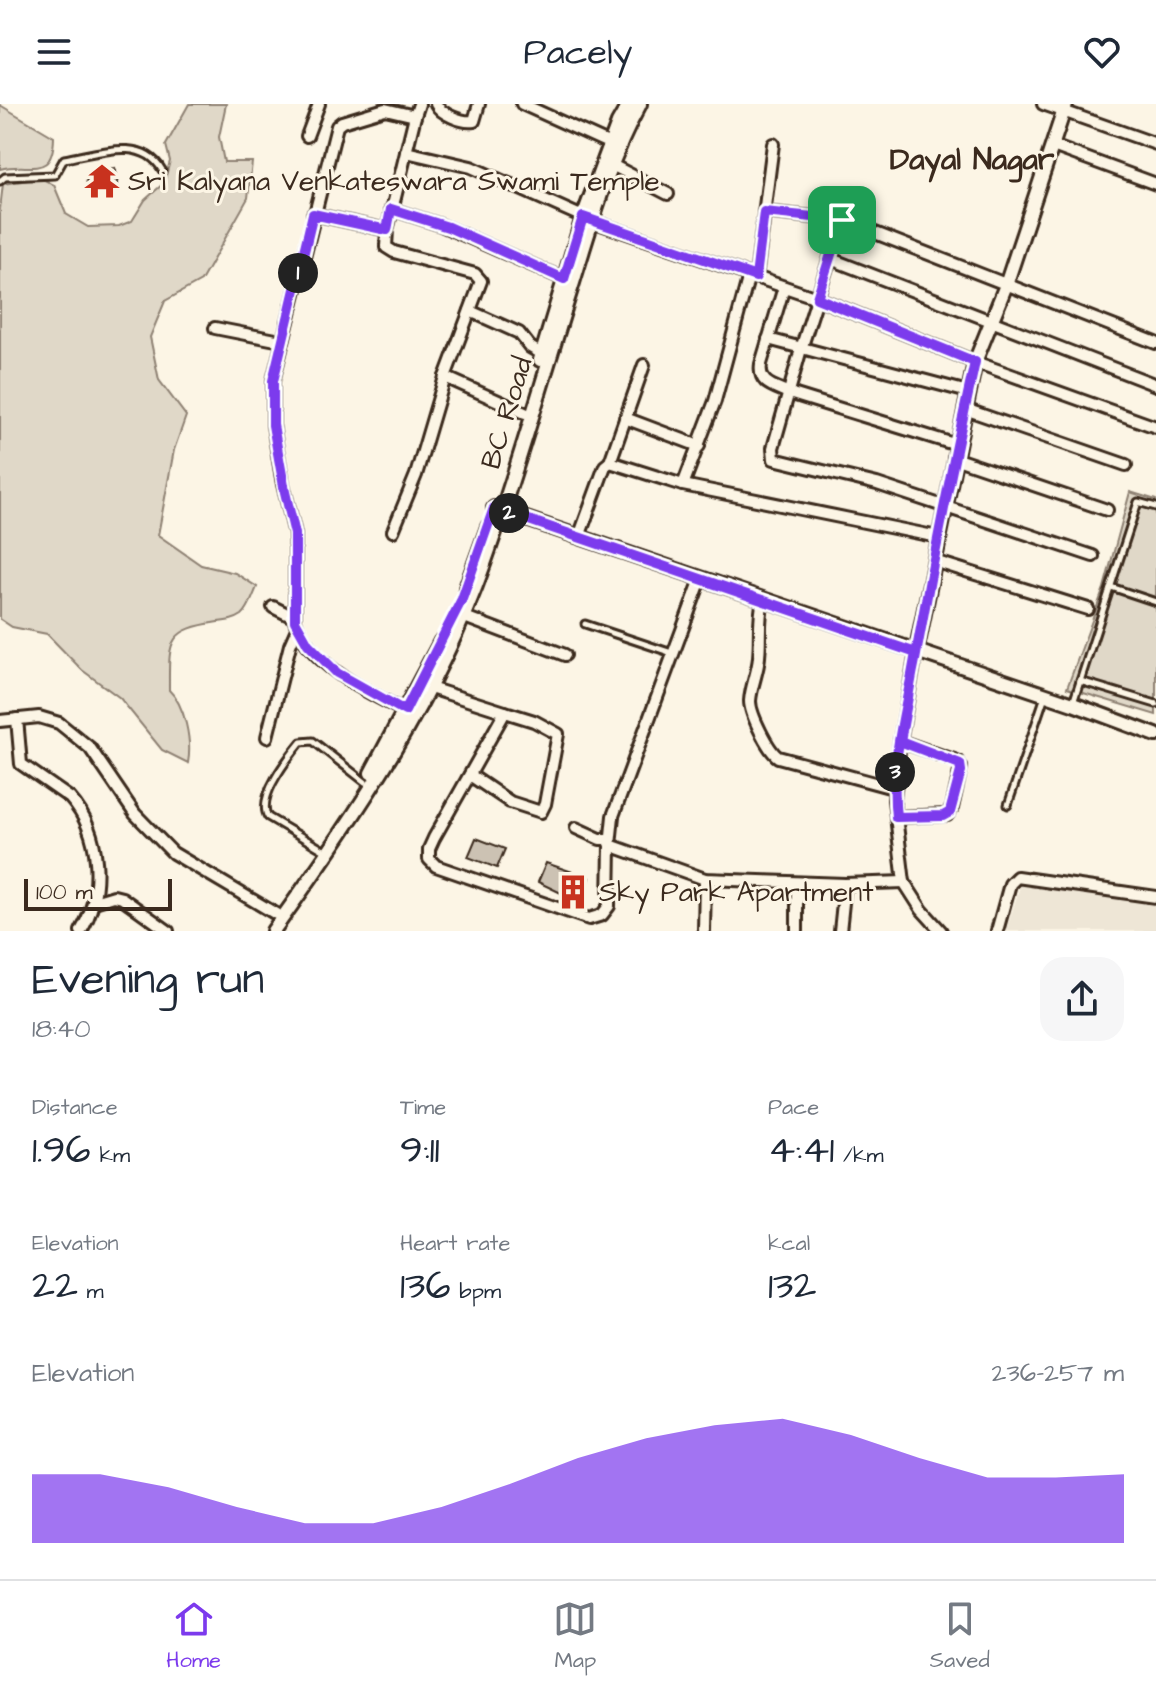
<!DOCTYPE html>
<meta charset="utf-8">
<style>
:root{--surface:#fff;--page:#f6f6f7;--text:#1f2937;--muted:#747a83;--line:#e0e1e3;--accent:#7c3aed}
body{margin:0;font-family:"Architects Daughter",sans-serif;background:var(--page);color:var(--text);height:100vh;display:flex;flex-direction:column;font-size:30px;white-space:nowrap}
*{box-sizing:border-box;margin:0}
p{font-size:26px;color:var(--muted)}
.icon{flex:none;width:44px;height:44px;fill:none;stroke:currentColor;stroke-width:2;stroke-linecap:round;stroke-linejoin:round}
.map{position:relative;height:827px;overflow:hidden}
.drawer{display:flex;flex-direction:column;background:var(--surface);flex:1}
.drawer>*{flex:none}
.scale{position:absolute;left:24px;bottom:20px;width:148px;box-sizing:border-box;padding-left:8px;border:4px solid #3b2a1e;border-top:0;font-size:22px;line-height:28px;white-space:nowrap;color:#3b2a1e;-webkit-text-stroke:6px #fcf5e5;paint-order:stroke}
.pin{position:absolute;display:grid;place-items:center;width:68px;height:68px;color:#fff;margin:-34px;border-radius:16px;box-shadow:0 4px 12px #0006}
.km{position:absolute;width:40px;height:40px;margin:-20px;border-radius:50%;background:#222;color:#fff;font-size:22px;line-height:40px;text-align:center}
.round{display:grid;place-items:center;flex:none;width:84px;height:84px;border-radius:24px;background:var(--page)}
.head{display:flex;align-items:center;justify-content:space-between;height:136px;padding:0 32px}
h1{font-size:44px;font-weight:600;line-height:60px}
.figures{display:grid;grid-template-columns:repeat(3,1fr);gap:12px;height:136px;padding:8px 32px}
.figures div{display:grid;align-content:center}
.figures b{font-size:40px;font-weight:600}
.figures small{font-size:22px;font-weight:400}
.figures p{font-size:22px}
.chart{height:224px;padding:16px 32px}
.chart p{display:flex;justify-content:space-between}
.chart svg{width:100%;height:144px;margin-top:8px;fill:var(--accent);opacity:.7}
header{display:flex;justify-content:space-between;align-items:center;height:104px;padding:0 32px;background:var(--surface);font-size:36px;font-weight:600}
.menu{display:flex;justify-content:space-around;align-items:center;height:112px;border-top:2px solid var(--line);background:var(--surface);font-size:22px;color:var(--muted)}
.menu a{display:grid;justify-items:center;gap:4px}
.menu .on{color:var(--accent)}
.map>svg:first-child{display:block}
.built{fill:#eee6d6}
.green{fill:#e0d8c8;stroke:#8e8173;stroke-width:2}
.building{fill:#ccc2b3;stroke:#3b2a1e;stroke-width:2}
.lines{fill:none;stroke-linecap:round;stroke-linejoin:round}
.service-casing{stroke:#3b2a1e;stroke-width:11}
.minor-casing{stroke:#3b2a1e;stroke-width:16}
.tertiary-casing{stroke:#3b2a1e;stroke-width:18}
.service{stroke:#fcf5e5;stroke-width:5}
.minor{stroke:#fcf5e5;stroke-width:10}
.tertiary{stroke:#fcf5e5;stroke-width:12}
.route-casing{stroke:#fff;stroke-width:16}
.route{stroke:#7c3aed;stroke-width:10}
.labels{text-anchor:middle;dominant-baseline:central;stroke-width:6;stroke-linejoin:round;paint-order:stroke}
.poi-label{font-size:28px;fill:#3b2a1e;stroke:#fcf5e5;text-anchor:start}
.street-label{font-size:28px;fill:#3b2a1e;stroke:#fcf5e5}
.neighbourhood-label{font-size:30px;font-weight:bold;fill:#3b2a1e;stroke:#fcf5e5}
</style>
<header><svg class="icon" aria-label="menu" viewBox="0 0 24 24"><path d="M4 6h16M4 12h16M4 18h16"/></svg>Pacely<svg class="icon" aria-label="heart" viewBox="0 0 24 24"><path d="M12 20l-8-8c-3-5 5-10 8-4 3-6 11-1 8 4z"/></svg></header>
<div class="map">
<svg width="1156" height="827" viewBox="0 0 1156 827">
<rect width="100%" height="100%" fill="#fcf5e5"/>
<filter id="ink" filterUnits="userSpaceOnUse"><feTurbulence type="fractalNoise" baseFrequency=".0125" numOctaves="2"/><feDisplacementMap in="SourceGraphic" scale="16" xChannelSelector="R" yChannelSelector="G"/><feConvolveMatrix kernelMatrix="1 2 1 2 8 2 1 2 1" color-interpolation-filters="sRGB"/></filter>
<g filter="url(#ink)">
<polygon class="built" points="1022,776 1156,797 1156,827 1006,827"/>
<g class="green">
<path d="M189,0H226L219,33L224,58H252L248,94L201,177L165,197L150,233L159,276L186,312L174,346L158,431L201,461L235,469L257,483C253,492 249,505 242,511C235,516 227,517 218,518C166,526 169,537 169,586C185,601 192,637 188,659L162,646L120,594L82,566L47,530L12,523L0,515V105L3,80L41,74L54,81L66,110L88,123L119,122L132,117L145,96L164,79L170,57L166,41Z"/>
<path d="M0,1L54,33C53,77 29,57 0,65Z"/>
<polygon points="1130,388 1156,396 1156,611 1067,584 1104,484"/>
</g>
<g class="building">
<polygon points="115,64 118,82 92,86 91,80 87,80 86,74 90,73 90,68"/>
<polygon points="476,734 505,745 497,764 468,753"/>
<polygon points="546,759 590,774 582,799 538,778"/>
</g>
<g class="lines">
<g class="service-casing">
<g id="service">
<path d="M0,77L5,73L55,71L64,55C96,50 142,31 162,66"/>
<polyline points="1111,483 1156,498"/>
<polyline points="585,520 672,549"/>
<polyline points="1080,577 1156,600"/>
<polyline points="1073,599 1138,398 1156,403"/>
<polyline points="1008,701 1045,592"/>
<path d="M327,748L268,713C256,694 288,654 301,638L313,637L365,678"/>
</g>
</g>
<g class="minor-casing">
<g id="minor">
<path d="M436,0C441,10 462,19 474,17L479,0"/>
<polyline points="522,0 617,43"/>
<polyline points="1043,0 1156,40"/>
<polyline points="307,32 319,0"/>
<polyline points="1053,42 1156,80"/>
<polyline points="406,48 471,63 583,113"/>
<polyline points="612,61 668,90"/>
<polyline points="391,105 441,121 564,175"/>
<polyline points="764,108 842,116 801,245 773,344 774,355 877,380 1093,452"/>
<polyline points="313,110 387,126"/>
<polyline points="842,116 1156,239"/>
<polyline points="592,117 817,194 975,258 1156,323"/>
<polyline points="831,155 1156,281"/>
<polyline points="756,173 773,40"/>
<path d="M784,183L761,260C758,280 773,282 789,289L957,341"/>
<polyline points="470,207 519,229 530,243 542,250"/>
<polyline points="215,224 281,237"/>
<polyline points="768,235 968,288"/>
<polyline points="445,273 525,309"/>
<polyline points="965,305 1126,361"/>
<polyline points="625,314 699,342"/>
<polyline points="954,354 1107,406"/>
<polyline points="610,358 644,261"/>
<polyline points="683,381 938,433"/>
<polyline points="393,427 416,371 445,273 481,177 475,170 394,148 386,143 387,126 415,12"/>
<polyline points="579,433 605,362 610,358 683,381 715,297 749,171"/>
<polyline points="934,457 1088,505"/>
<path d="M763,496C758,516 761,533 759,553C758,568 751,582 750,597C750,610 768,646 778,653L893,684"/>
<polyline points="273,503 295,514"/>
<polyline points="462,512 565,551"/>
<polyline points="916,549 900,637 894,696 904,778 922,806 941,827"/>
<polyline points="427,583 505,608 434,734 429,745 429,755 436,762 589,815 602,811 609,802 610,741 705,775 845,780 904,778"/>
<path d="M405,607C367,588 309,561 295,517V430L283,380L273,321V277L337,22L342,18L385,5L415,12L419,0"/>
<path d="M17,615L21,660L70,694C101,729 105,787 81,827"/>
<polyline points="0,617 39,613 59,619 90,644 135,710 173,749 276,810"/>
<polyline points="267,633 290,541 297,525"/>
<polyline points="470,671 510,698 541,708 545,700 558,630 534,617 505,608"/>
<polyline points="896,713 947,711 952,704 961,663 957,657 900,637"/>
<polyline points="576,724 600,735 607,735 610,741"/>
<polyline points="610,741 613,712 701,475"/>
<polyline points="797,779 797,827"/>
<polyline points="94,798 114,792 122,794 168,827"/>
<polyline points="704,827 705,775"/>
<polyline points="840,827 845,780"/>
<polyline points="997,827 1010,780 1017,773 1156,793"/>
</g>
</g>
<g class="tertiary-casing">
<g id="tertiary">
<polyline points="540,256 583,113 618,19 629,0"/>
<polyline points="494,404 1073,600 1156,631"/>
<polyline points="466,484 488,423"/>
<polyline points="916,549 975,258 1006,181 1066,0"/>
<polyline points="371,669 441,537"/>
<path d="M273,827C355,713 437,593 484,460C517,368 543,274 572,182C591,120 609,56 640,0"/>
</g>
</g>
<use href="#service" class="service"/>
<use href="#minor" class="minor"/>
<use href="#tertiary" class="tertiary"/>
</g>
</g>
<g class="lines" filter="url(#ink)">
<g class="route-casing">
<path id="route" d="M842,116L764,108L756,173L583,113L564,175L448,123L391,105L387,126L313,110L273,277V321L285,388L295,430V517L308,540L337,569L405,607L462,495L494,404L916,549L900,637L960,660L961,667L950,708L943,712L896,713C890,661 905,607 915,556C933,456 953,357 975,258L817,194L842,116"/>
</g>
<use href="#route" class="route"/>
</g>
<defs>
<g id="temple-bare" transform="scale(2.76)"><path d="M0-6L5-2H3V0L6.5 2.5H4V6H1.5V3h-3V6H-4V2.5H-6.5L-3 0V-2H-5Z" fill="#c8321e" stroke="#fcf5e5" stroke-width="2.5" paint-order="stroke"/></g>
<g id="building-bare" transform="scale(2.76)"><path d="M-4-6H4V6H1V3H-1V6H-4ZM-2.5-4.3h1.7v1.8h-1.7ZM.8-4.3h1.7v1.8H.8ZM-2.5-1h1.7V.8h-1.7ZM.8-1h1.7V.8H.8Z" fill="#c8321e" stroke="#fcf5e5" stroke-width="2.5" paint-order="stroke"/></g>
</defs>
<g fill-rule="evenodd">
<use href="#temple-bare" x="102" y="77"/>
<use href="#building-bare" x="573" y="788"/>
</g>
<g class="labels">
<g class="poi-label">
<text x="128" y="77">Sri Kalyana Venkateswara Swami Temple</text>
<text x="599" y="788">Sky Park Apartment</text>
</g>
<g class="street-label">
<text transform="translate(507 309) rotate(-73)">BC Road</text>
</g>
<g class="neighbourhood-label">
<text x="972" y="56">Dayal Nagar</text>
</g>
</g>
</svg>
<div class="scale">100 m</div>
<div class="pin" style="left:842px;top:116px;background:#1e9e55"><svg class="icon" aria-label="arrive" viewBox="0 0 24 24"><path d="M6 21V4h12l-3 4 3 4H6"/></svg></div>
<b class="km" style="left:298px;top:169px">1</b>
<b class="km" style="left:509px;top:409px">2</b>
<b class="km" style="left:895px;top:668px">3</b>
</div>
<section class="drawer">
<div class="head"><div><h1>Evening run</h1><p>18:40</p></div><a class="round"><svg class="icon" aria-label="share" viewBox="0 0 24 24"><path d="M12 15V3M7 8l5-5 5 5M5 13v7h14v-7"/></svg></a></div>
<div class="figures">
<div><p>Distance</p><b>1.96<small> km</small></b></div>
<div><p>Time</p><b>9:11</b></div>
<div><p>Pace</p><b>4:41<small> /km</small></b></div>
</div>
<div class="figures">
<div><p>Elevation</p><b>22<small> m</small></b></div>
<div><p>Heart rate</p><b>136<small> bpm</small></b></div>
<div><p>kcal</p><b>132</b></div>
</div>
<div class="chart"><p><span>Elevation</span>236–257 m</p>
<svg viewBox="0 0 160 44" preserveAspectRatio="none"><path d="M0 44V23L10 23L20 27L30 33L40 38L50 38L60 33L70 26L80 18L90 12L100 8L110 6L120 11L130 18L140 24L150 24L160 23V44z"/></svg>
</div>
</section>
<nav class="menu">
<a class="on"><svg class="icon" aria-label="home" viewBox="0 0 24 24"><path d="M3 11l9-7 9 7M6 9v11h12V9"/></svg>Home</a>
<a><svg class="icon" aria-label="map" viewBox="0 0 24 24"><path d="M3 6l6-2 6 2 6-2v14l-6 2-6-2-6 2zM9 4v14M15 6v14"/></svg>Map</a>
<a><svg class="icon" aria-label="saved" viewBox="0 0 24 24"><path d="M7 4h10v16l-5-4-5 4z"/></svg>Saved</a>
</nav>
